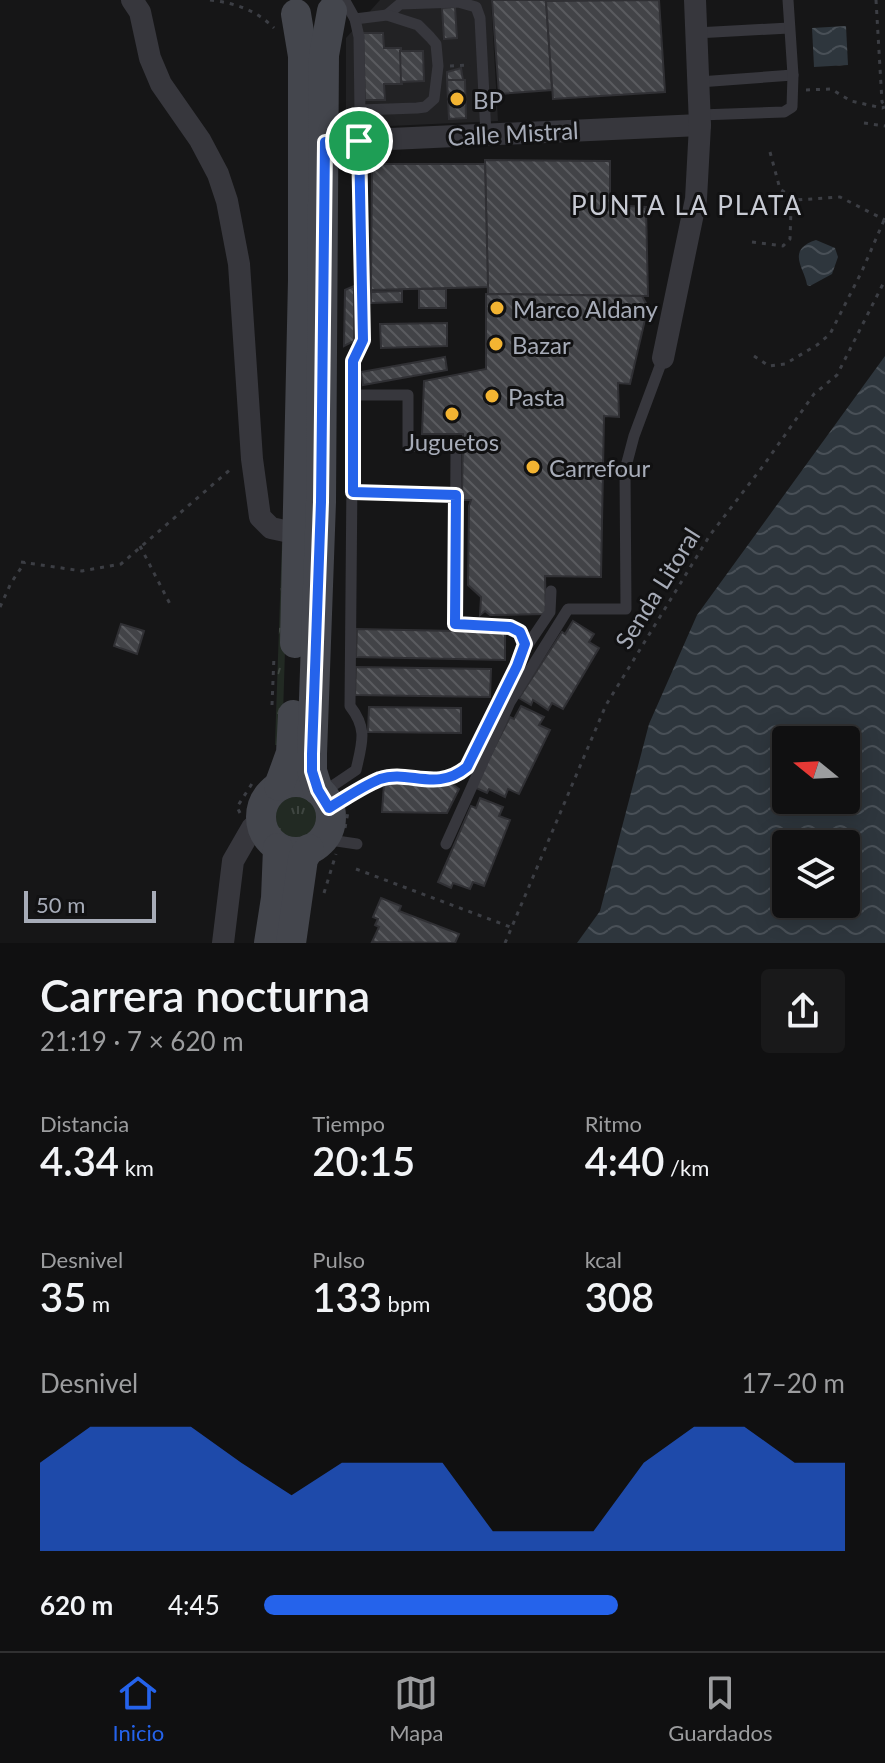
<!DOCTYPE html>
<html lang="es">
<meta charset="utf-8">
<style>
:root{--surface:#101011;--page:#19191a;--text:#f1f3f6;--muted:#9c9d9f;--line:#303031;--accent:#2563eb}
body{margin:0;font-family:Lato,sans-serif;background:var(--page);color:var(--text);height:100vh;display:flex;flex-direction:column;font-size:30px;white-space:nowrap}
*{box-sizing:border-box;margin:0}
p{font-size:26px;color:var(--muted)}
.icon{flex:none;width:44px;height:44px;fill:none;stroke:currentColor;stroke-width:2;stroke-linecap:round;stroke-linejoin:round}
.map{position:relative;height:943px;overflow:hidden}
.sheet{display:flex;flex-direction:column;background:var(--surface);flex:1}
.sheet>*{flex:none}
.needle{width:52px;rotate:288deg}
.fabs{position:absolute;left:772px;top:726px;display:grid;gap:16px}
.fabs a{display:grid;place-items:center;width:88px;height:88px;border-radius:8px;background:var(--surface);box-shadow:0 4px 20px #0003,0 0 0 2px var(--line);font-size:40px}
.scale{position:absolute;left:24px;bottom:20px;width:132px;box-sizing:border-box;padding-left:8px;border:4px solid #a7acb8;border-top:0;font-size:22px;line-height:28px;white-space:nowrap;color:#a7acb8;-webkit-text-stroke:6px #111112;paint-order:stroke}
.pin{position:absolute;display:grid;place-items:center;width:68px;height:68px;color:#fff;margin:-34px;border:4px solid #fff;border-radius:50%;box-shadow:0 2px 8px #0007}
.round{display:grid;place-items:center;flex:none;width:84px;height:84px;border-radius:8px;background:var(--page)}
.headline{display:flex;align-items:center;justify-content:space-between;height:136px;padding:0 40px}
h1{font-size:44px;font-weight:600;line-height:60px}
.metrics{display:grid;grid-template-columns:repeat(3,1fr);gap:12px;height:136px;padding:8px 40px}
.metrics div{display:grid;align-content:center}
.metrics b{font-size:40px;font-weight:600}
.metrics small{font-size:22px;font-weight:400}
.metrics p{font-size:22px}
.chart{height:224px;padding:16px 40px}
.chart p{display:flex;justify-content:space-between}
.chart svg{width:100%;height:144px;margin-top:8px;fill:var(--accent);opacity:.7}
ul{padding:0 40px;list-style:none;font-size:26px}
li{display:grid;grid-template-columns:128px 96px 1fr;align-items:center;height:60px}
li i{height:20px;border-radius:10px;background:var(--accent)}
.tabs{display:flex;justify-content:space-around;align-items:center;height:112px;border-top:2px solid var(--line);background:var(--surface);font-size:22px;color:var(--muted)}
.tabs a{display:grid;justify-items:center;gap:4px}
.tabs .active{color:var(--accent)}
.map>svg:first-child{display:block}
.built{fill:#222224}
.grass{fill:url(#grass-tufts)}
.water{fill:url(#water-waves);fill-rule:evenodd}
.building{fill:url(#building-back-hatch);stroke:#303034;stroke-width:2}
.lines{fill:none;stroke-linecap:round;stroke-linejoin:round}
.path{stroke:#3c3e44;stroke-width:3;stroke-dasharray:4 6;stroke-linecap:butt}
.lane{stroke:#37373d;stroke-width:11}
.street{stroke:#37373d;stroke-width:22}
.secondary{stroke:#44464d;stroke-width:30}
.route-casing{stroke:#fff;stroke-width:16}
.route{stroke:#2563eb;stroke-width:10}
.poi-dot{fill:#f3b432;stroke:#111112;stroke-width:3}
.labels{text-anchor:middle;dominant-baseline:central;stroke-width:6;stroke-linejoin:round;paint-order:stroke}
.poi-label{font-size:24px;fill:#a7acb8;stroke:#111112;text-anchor:start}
.street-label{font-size:24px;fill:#a7acb8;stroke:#111112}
.neighbourhood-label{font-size:26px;letter-spacing:2px;fill:#c8cbd4;stroke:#111112}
</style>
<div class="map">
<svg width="885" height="943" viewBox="0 0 885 943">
<defs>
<pattern id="grass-tufts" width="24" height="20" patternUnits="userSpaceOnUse" patternTransform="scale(2)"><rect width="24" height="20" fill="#222a23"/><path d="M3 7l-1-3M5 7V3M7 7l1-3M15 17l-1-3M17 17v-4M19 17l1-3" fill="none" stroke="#3f4641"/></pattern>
<pattern id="water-waves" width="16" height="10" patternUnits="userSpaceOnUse" patternTransform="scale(2)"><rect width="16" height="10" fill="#2e363d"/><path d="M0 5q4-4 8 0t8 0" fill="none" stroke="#495057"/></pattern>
<pattern id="building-back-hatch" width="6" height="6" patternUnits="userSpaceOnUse" patternTransform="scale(2)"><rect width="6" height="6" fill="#424347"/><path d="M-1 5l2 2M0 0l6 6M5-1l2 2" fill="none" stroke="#5a5b5f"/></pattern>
</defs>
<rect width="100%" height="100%" fill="#161617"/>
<polygon class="built" points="380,0 491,0 498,121 346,128 346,38"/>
<g class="grass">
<polygon points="282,542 288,553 282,745 275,745"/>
<circle cx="295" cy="818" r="24"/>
</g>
<g class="water">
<polygon points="846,26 848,65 814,67 812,28"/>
<path d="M816,240L835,248L838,257L832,274L810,286L807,285C805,269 785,250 816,240Z"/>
<path d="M885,356V943H577L600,911L649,724L697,615ZM846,740V800H786V740ZM846,844V904H786V844Z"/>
</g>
<g class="building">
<polygon points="492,0 546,0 552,90 499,94"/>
<polygon points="659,0 665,92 553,99 546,1"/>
<polygon points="455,7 457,38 444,39 442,8"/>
<polygon points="363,33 383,33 384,48 401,48 402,84 384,84 385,100 365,100"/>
<polygon points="400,51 423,51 424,81 401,82"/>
<polygon points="461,68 463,80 447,80 447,72"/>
<polygon points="447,80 465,80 466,118 449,119"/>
<polygon points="485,160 610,161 610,205 646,207 648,296 488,294"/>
<polygon points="372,164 485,164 488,287 371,290"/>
<polygon points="354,286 354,341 344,346 345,290"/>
<rect x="419" y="289" width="27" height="19"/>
<polygon points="402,291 402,302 371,303 371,292"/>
<polygon points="486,294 642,296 648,307 630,384 618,383 619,417 604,416 601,577 545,576 546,614 490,615 485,611 480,615 481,597 468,585 469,506 471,500 462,500 463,434 422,434 424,381 486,369"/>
<polygon points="447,323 447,346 381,348 380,324"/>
<polygon points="445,357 447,370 363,385 361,372"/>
<polygon points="573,621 594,634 589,642 599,648 563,709 552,703 548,710 533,700 531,705 519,698 562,632 565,634"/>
<polygon points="121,624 144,631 137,654 114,646"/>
<polygon points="357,629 505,632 505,660 356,657"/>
<polygon points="356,667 491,669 490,697 355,695"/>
<polygon points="521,706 544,717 539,725 550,730 519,794 508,789 505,797 489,789 487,793 474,787 510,717 514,719"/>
<polygon points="369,707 461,708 461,733 368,732"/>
<polygon points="451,783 459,789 447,813 382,812 384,784"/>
<polygon points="480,798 503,807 499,816 510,820 484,886 473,882 470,889 453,883 451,888 438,882 471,806 476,808"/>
<polygon points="381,898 401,906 399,911 459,934 455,943 372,942 379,927 375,925 378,919 373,917"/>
</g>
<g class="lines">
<g class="path">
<path d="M210,0C235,3 256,10 274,28"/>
<polyline points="876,0 882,102 885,105"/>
<polyline points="450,66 470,65"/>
<polyline points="806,90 831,89 851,101 882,108 885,107"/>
<polyline points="864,123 885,126"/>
<polyline points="770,152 780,189 796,200 840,197 885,220"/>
<polyline points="752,242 783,246 790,239 791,210 796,200"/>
<polyline points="754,356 769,366 785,364 817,345 830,334 862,271 885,218"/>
<polyline points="365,493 441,495"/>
<polyline points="140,546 170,604"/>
<polyline points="21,562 82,571 121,564 232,468"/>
<polyline points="0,607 11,583 25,562"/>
<polyline points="272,705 274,656"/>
<polyline points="240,813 237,807 255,779"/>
<polyline points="345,828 348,812"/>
<polyline points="356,869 513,928"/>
<polyline points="324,893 336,854"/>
<polyline points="505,943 606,705 710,535 763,466 814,394 837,375 885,280"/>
</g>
<g class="lane">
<polyline points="387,15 400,4 458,2 476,7 480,18 486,135"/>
<polyline points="355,19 387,15 418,25 430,37 436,44 438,66 434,99 425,107 417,108 360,110"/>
<polyline points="696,33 789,28"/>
<polyline points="699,82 793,75"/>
<polyline points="700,115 784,112 792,107 793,75 788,0"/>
<polyline points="523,652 550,612 551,591"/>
<path d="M322,793L356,770C362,743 368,729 350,706L353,361L363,340L359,37L355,19L345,1"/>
<path d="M329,808C345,798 363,786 380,779C409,769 436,793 467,767L517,666L525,644L520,632L510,627L455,624L456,448L408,446V395H354"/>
<polyline points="323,839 357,844"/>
<polyline points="446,844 510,702 568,609 626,609 625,470 634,436 663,358"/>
</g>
<g class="street">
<polyline points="132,0 140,12 150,58 161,84 200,140 218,174 227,201 239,264 252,459 260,517 271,528 299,534"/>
<polyline points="325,142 700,125"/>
<polyline points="663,358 696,199 700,125 695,0"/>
<polyline points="223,943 233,861 252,828 261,819"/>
</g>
<g class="secondary">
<polyline points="295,643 303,280 303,56 296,14"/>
<circle cx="296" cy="817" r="35"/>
<polyline points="279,786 291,753 293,715"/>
<polyline points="318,790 312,771 312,754 321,502 324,55 332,11"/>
<polyline points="269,943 276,898 278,848"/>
<polyline points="291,943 303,859 309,849"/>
</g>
</g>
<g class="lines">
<g class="route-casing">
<path id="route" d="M359,141L363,340L353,361V492L456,495L455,624L510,627L520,632L525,644L517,666L467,767C436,793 409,769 380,779C363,786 345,798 329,808L318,790L312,771V754L321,502L325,142Z"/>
</g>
<use href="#route" class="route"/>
</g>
<g class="poi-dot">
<circle cx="457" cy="99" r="8"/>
<circle cx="497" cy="308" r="8"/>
<circle cx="496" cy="344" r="8"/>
<circle cx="492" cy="396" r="8"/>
<circle cx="452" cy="414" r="8"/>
<circle cx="533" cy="467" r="8"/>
</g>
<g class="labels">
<g class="poi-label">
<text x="473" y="99">BP</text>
<text x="513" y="308">Marco Aldany</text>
<text x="512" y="344">Bazar</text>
<text x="508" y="396">Pasta</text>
<text x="452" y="441" text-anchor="middle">Juguetos</text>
<text x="549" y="467">Carrefour</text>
</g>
<g class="street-label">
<text transform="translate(513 133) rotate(-3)">Calle Mistral</text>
<text transform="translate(657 588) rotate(-58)">Senda Litoral</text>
</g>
<g class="neighbourhood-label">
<text x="687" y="205">PUNTA LA PLATA</text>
</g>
</g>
</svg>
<div class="fabs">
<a><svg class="needle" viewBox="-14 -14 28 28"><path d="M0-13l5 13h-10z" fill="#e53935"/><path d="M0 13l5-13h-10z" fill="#9c9d9f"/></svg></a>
<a><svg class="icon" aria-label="layers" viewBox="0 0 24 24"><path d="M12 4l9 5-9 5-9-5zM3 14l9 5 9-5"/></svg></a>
</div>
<div class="scale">50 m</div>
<div class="pin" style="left:359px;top:141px;background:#1e9e55"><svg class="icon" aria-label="arrive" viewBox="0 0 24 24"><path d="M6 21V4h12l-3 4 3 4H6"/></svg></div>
</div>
<section class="sheet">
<div class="headline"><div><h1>Carrera nocturna</h1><p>21:19 · 7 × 620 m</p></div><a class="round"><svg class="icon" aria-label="share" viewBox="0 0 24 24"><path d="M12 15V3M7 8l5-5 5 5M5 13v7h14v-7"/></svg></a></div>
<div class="metrics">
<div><p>Distancia</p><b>4.34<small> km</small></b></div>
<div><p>Tiempo</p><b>20:15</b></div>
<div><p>Ritmo</p><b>4:40<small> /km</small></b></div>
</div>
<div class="metrics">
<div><p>Desnivel</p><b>35<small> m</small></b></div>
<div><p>Pulso</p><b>133<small> bpm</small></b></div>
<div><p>kcal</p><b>308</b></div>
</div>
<div class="chart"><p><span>Desnivel</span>17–20 m</p>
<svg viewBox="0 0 160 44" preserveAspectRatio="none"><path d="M0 44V17L10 6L20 6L30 6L40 17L50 27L60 17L70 17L80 17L90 38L100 38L110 38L120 17L130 6L140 6L150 17L160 17V44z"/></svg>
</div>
<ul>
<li><b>620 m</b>4:45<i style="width:61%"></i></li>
</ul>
</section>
<nav class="tabs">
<a class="active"><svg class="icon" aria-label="home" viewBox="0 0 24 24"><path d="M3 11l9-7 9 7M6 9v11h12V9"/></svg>Inicio</a>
<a><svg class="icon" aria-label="map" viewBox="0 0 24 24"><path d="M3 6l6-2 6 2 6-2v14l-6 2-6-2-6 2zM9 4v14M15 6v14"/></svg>Mapa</a>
<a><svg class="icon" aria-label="saved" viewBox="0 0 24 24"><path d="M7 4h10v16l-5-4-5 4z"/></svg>Guardados</a>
</nav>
